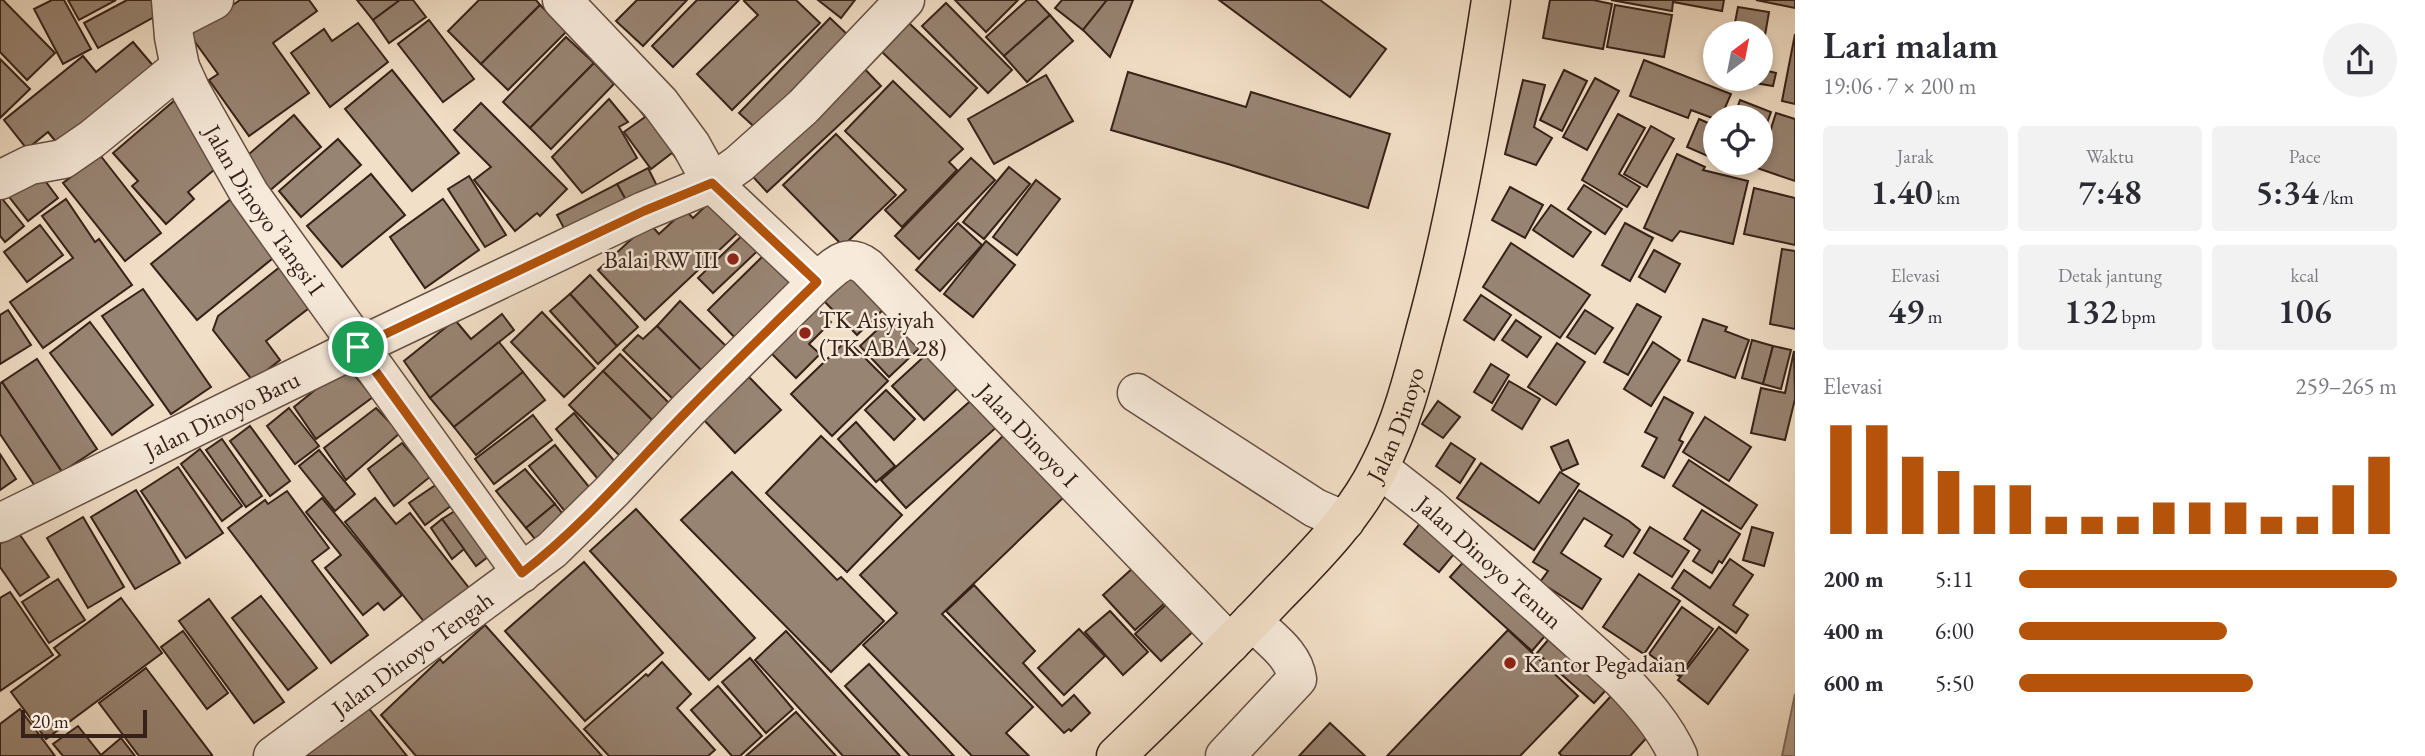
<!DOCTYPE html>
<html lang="id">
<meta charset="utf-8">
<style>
:root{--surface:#fff;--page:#f2f2f3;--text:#2b2b33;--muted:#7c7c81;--accent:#b45309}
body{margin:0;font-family:"EB Garamond",serif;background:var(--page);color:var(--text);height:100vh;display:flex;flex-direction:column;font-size:26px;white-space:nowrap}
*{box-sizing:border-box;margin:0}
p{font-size:23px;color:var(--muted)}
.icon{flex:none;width:38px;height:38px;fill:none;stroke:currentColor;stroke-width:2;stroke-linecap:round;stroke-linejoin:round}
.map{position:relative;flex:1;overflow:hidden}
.sheet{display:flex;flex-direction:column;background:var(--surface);width:630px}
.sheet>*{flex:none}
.needle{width:46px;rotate:32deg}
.tools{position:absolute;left:1703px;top:21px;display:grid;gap:14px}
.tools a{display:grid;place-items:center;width:70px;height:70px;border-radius:50%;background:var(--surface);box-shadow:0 4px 10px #0003;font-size:35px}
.scale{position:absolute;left:21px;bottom:18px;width:126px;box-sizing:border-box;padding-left:7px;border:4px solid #362118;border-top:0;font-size:19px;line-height:24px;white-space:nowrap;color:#362118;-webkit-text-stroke:5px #f7eadb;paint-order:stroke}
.pin{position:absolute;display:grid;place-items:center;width:60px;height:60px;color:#fff;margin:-30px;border:4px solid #fff;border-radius:50%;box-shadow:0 2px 7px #0007}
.round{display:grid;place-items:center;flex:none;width:74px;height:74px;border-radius:37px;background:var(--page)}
.summary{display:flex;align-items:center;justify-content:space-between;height:119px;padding:0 28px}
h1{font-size:38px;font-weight:600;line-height:52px}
.metrics{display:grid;grid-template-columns:repeat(3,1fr);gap:10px;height:119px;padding:7px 28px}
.metrics div{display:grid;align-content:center;border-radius:7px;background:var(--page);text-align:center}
.metrics b{font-size:35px;font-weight:600}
.metrics small{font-size:19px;font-weight:400}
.metrics p{font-size:19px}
.chart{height:196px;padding:14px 28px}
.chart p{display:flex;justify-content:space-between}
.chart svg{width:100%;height:126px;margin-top:7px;stroke:var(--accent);stroke-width:6}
ul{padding:0 28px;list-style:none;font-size:23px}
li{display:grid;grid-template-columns:112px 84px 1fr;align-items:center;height:52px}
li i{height:18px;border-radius:9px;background:var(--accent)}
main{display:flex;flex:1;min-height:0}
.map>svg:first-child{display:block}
.water{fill:#b29e8c;stroke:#806c5e;stroke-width:2}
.building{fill:#988473;stroke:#362118;stroke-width:2}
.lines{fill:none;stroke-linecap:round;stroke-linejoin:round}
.minor-casing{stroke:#655044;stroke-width:41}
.major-casing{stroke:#362118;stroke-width:41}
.minor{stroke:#f7eadb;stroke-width:38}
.major{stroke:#f2dfc7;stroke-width:38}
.route-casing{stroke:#fff;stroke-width:14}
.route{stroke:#b45309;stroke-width:9}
.poi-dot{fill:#8f2418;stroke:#f7eadb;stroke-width:2.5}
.labels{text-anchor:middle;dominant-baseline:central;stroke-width:5;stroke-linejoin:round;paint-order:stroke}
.street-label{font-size:24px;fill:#362118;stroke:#f7eadb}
.poi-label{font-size:24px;fill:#362118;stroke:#f7eadb;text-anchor:start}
</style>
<main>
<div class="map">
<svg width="1795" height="756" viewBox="0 0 1795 756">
<rect width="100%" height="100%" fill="#f2dfc7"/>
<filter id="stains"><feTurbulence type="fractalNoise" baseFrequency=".00286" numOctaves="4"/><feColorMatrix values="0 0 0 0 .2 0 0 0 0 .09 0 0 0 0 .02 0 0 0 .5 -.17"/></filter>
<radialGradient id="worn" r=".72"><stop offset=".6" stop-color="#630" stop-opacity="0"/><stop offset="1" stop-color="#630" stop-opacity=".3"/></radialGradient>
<polygon class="water" points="1795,694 1795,756 1782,756"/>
<g class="building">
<polygon points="0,0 3,0 55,53 27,80 0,52"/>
<polygon points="52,0 64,0 91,49 63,64 34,9"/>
<polygon points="68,0 116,0 79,20"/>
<polygon points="127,0 156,0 163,12 98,48 84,23"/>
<polygon points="240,0 309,0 317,11 273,43 309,93 249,136 209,80 218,74 190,35"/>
<polygon points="357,0 400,0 373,20"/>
<polygon points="400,0 413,0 426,17 389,43 373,20"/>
<polygon points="479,0 536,0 540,5 481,64 448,31"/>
<polygon points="637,0 687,0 643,46 616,21"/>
<polygon points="697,0 739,0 673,67 652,46"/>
<polygon points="746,0 796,0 820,23 732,110 697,74 758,15 744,1"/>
<polygon points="818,0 855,0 841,18"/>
<polygon points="955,0 1018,0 986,32"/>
<polygon points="1027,0 1036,0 1050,15 1004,56 986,37"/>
<polygon points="1062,0 1107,0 1083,30 1055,8"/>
<polygon points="1107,0 1133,0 1110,57 1083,30"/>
<polygon points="1219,0 1320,0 1386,49 1350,97"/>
<polygon points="1550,0 1593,0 1612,4 1603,49 1543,38"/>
<polygon points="1611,0 1724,0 1722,11 1673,2 1672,11"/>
<polygon points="1756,0 1795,0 1795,8"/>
<polygon points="946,3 1012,70 988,93 922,26"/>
<polygon points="540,5 567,31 508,90 481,64"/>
<polygon points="1615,5 1672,15 1664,57 1607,47"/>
<polygon points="1738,7 1769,12 1763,47 1760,47 1760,33 1733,33"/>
<polygon points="1050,15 1073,41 1027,82 1004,56"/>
<polygon points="830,18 850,37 759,131 739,113"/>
<polygon points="429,20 474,79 443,102 398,44"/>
<polygon points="358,23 388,62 330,107 291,53 324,29 332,41"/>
<polygon points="909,23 977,88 950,117 882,52"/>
<polygon points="1795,34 1795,104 1782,101"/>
<polygon points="566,37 594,63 530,128 503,102"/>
<polygon points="133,42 161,75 66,154 48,132 27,149 4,120 83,56 96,72"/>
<polygon points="0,59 30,89 0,118"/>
<polygon points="1644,60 1731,94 1721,117 1715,117 1715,119 1691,110 1688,118 1630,96"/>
<polygon points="858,62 881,86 767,192 745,168"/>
<polygon points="594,63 614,84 551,149 530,128"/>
<polygon points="1760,69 1776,73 1773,86 1731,79 1760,79"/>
<polygon points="392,70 459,153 412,191 345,109"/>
<polygon points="1564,70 1587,81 1562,131 1540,120"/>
<polygon points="1128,72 1246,107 1251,92 1390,134 1368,208 1228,164 1111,130"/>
<polygon points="1046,75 1073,121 994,164 968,119"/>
<polygon points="1595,78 1619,91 1587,150 1563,137"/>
<polygon points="1523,80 1545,85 1534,127 1552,138 1536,165 1505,154"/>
<polygon points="893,81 963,149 949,162 957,170 902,227 885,210 906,190 845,131"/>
<polygon points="609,99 628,122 619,127 637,158 582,193 552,157"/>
<polygon points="175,100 222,163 188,192 194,199 166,224 132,186 138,181 113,153"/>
<polygon points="1740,100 1771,112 1760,142 1760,117 1734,117"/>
<polygon points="481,103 567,189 540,216 537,213 515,231 474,180 491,167 454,130"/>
<polygon points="635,104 693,153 679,162 672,153 651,169 624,132 645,117"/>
<polygon points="1776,113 1795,119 1795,181 1757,168 1760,163"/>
<polygon points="1618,114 1645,128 1619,174 1640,187 1627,207 1582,180"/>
<polygon points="294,115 321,147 268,192 241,161"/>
<polygon points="1699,119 1715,126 1715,146 1710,157 1687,147"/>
<polygon points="1651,126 1674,139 1647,187 1624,174"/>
<polygon points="836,134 896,195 843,246 783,185"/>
<polygon points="338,139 361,165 301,217 279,191"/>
<polygon points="1677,154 1705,167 1703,170 1748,181 1733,244 1680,231 1672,241 1644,228"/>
<polygon points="100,155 161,233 125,261 63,183"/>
<polygon points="971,158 995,180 919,259 895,236"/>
<polygon points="1009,167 1030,184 984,239 963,222"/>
<polygon points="648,168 657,186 627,202 617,184"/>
<polygon points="37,170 58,198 28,221 6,193"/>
<polygon points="371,174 405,215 342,267 307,226"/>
<polygon points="469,176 506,235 485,247 448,189"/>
<polygon points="1036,180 1060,199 1017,255 993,237"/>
<polygon points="617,184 627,202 567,234 557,215"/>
<polygon points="1584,185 1622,209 1605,234 1568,209"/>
<polygon points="1510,187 1543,205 1525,238 1492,220"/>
<polygon points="1754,188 1795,198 1795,245 1744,234"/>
<polygon points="237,194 283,250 197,320 151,264"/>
<polygon points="0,196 24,226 5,242 0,236"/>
<polygon points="66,199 95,242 99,239 132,285 43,348 10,302 73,258 42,216"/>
<polygon points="443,199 479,250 425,288 390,237"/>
<polygon points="709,203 747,224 645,320 598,270 649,223 659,234 685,210 693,218"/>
<polygon points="1551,205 1591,232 1573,257 1533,230"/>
<polygon points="958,223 982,245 940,291 916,270"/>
<polygon points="1625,223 1653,238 1630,281 1602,265"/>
<polygon points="40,225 63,255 27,282 4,252"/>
<polygon points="753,225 768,241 713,293 698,278"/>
<polygon points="986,241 1015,265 973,317 944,294"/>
<polygon points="1511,243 1590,295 1560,338 1483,287"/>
<polygon points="1782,249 1795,251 1795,329 1770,324"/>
<polygon points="1654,250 1680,264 1665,292 1639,277"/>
<polygon points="763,256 802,295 746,349 708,310"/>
<polygon points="290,259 321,299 266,341 280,360 253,381 213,330 218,316"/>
<polygon points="857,269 890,303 857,335 824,301"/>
<polygon points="590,275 638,327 617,346 570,294"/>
<polygon points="143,289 211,387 171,414 102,316"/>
<polygon points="570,294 617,346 598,364 550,311"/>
<polygon points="1481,295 1511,315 1494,340 1464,320"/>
<polygon points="680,301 728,348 704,373 657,326"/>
<polygon points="1637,304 1661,317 1628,375 1604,362"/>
<polygon points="816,307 831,322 809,344 820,354 796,378 771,353"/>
<polygon points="8,310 31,345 0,364 0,315"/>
<polygon points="1585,310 1613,328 1595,354 1567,337"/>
<polygon points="897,311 926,342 889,377 860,346"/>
<polygon points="542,312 595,368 564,397 511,342"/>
<polygon points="502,314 514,330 430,398 404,361 455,320 471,339"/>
<polygon points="1703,319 1727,327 1725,331 1749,340 1735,378 1688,361"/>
<polygon points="1516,320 1541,337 1527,357 1502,340"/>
<polygon points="90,322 153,405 112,435 50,353"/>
<polygon points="657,326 704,373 679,405 623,350 638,335 643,339"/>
<polygon points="847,340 888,381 832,436 791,394"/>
<polygon points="1752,340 1773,346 1763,384 1742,378"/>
<polygon points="499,342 523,372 454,427 430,398"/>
<polygon points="1653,342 1680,360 1651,406 1624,389"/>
<polygon points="1557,343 1585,362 1556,405 1528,387"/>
<polygon points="1773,346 1791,350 1781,389 1763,384"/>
<polygon points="1794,351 1795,399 1785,440 1751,433 1761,388 1785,393"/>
<polygon points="929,352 961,385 924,420 892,386"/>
<polygon points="620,354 674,408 657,425 603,371"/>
<polygon points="37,359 97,449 62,472 2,382"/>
<polygon points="1491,364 1509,375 1492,403 1474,392"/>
<polygon points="346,365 373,397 316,439 294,407"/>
<polygon points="603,371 657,425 623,459 569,405"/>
<polygon points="523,372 545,400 476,455 454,427"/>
<polygon points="749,377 781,410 735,453 704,420"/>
<polygon points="1509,381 1540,399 1522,429 1492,410"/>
<polygon points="2,382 62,472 37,489 0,434 0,384"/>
<polygon points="886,390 915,419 894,440 865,410"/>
<polygon points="976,396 1000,424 906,508 881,480"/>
<polygon points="1664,397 1693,413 1679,440 1683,442 1664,478 1642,466 1657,438 1645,432"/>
<polygon points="1438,401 1460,417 1443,438 1422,424"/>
<polygon points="289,408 319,446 295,464 267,426"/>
<polygon points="376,408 400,433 346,480 324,448"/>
<polygon points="574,413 621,469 603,485 556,429"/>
<polygon points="533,415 552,440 494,484 475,459"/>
<polygon points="1705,417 1751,447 1729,481 1683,452"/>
<polygon points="856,422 895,466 876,482 838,439"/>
<polygon points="250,426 290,481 270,496 230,441"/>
<polygon points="1006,433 1066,495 942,614 1033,707 1006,733 1029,756 972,756 863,645 897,613 860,575"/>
<polygon points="821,436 902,515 847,572 766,493"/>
<polygon points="222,439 262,496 246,507 206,450"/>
<polygon points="1568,440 1578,464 1562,471 1551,447"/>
<polygon points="402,443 431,476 394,506 368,469"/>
<polygon points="1451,443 1475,459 1460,483 1436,466"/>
<polygon points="555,445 594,493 567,514 529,466"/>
<polygon points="200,449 242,506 222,521 181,464"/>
<polygon points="319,450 355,494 335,511 299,466"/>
<polygon points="0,454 16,479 0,490"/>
<polygon points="1689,460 1757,505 1741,529 1673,486"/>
<polygon points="1481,463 1539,503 1560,472 1579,484 1534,550 1457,498"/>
<polygon points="178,467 223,533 186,558 141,491"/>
<polygon points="525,469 555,504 526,528 496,491"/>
<polygon points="732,472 837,580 841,577 884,621 831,672 681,520"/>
<polygon points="446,478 459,500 425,525 409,503"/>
<polygon points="136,490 180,563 135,589 91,517"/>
<polygon points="1579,490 1629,521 1640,530 1623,557 1605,546 1612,535 1584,518 1561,553 1601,579 1582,609 1540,582 1548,571 1533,562"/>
<polygon points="287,491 329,548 312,561 368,635 331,663 228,528 265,500 268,504"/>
<polygon points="322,498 402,595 384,610 378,603 363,615 325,568 341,555 306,512"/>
<polygon points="375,498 396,524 410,513 469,588 429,628 345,522"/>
<polygon points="555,504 573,527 544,550 526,528"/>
<polygon points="463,506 497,550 476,566 442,519"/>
<polygon points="636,509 755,638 709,680 590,551"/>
<polygon points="1702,510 1740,534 1722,563 1719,561 1712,573 1693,561 1700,550 1684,539"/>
<polygon points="1428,513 1464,542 1439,572 1404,544"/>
<polygon points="83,517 124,587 88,608 47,538"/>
<polygon points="442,519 464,549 452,559 431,528"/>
<polygon points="1650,527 1689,551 1672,577 1634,553"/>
<polygon points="1752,527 1773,533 1764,566 1743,560"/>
<polygon points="18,532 49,577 20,596 0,567 0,544"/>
<polygon points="1474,550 1555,624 1532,651 1450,577"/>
<polygon points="1730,559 1753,575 1733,605 1748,615 1736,633 1672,588 1684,570 1710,588"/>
<polygon points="584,562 663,653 585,721 505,631"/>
<polygon points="1134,567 1166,602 1135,630 1103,595"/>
<polygon points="1639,574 1680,601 1644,654 1603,627"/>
<polygon points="58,579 85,620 49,643 22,602"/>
<polygon points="974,585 1035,651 1023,663 1062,706 1074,695 1090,713 1071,731 1069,729 1064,733 946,611"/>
<polygon points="10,592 53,655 0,691 0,598"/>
<polygon points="261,596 317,668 288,690 232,618"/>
<polygon points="121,598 162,653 46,739 11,692 60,655 54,648"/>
<polygon points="209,599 284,702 254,723 179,621"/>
<polygon points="1172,599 1198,627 1161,661 1135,634"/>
<polygon points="1682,607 1713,629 1679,676 1649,654"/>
<polygon points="1110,611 1148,652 1123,675 1085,632"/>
<polygon points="485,625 602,756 416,756 381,715 440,659 443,663"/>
<polygon points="1560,626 1618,677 1594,703 1537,653"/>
<polygon points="1719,627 1748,650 1708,704 1678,680"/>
<polygon points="1079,629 1105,656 1064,695 1038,668"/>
<polygon points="1508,630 1578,696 1520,756 1387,756"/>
<polygon points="183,631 228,693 207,709 161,647"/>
<polygon points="786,631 900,756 843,756 755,660"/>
<polygon points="750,658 793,709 766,733 722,682"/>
<polygon points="662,662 691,694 677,708 715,750 708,756 609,756 584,729 646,674 648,676"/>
<polygon points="869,664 954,756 910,756 845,686"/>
<polygon points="146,668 212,755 210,756 139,756 99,703"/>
<polygon points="718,686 762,736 740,756 732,756 691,710"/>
<polygon points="1611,696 1651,733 1630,756 1562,756 1559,753"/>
<polygon points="363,701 407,756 294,756"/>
<polygon points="20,709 55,756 0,756 0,724"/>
<polygon points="796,712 836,756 746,756"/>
<polygon points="1330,723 1365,756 1299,756"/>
<polygon points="78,726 101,755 121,738 135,756 63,756 53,744"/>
</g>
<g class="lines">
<g class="minor-casing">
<g id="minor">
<path id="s1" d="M171,0L174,37L180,67L191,91L249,193L522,573"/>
<polyline points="562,0 660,103 691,145 712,183 817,282"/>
<polyline points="173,21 214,0"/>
<polyline points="0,180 30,165 63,159 92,139 180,67"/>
<polyline points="1137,393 1315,508 1345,521"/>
<path id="s2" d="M1379,468L1429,507L1621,679C1643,702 1665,727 1678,756"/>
<path id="s3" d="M0,523L358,347L644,211L712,183L739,164L803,107L905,0"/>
<path id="s4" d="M273,756L552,550L612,491L688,410L817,282C835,267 845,251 867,267L1230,644"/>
<path d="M1225,756L1297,679C1294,654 1270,639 1252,621"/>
</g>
</g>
<g class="major-casing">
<g id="major">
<path id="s5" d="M1116,756C1171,703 1225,650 1277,595C1315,556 1355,516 1379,467C1401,425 1413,378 1425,332C1455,223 1474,111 1491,0"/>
</g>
</g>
<use href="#minor" class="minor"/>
<use href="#major" class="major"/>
</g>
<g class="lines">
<g class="route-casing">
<path id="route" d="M712,183L817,282C774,324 731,366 689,409C634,465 584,525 522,573L358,347L644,211Z"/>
</g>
<use href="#route" class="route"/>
</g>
<g class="poi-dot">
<circle cx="733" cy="259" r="7"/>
<circle cx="805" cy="333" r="7"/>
<circle cx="1510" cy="663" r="7"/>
</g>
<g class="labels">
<g class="street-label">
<text stroke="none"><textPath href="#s1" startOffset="234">Jalan Dinoyo Tangsi I</textPath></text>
<text stroke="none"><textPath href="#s3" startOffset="247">Jalan Dinoyo Baru</textPath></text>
<text stroke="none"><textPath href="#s5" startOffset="438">Jalan Dinoyo</textPath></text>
<text stroke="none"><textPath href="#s4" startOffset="1015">Jalan Dinoyo I</textPath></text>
<text stroke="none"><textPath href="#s2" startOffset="145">Jalan Dinoyo Tenun</textPath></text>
<text stroke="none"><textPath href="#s4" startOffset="173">Jalan Dinoyo Tengah</textPath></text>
</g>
<g class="poi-label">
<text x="719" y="259" text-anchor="end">Balai RW III</text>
<text x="819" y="319">TK Aisyiyah<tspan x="819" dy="28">(TK ABA 28)</tspan></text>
<text x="1524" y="663">Kantor Pegadaian</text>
</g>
</g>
<rect width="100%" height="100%" filter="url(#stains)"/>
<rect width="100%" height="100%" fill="url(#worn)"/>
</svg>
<div class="tools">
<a><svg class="needle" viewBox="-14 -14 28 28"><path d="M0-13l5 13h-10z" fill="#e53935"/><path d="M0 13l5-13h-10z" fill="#7c7c81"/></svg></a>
<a><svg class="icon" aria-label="locate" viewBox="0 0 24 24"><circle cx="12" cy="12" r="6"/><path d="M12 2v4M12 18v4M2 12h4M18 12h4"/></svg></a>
</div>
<div class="scale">20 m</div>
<div class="pin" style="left:358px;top:347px;background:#1e9e55"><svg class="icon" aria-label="arrive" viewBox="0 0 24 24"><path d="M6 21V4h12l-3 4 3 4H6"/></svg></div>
</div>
<section class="sheet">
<div class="summary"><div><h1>Lari malam</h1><p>19:06 · 7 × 200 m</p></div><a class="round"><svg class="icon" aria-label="share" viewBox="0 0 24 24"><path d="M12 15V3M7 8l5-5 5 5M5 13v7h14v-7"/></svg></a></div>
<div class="metrics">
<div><p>Jarak</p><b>1.40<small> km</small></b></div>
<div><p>Waktu</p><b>7:48</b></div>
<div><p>Pace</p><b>5:34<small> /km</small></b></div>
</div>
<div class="metrics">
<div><p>Elevasi</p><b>49<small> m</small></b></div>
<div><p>Detak jantung</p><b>132<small> bpm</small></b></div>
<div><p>kcal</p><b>106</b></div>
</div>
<div class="chart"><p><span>Elevasi</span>259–265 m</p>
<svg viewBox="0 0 160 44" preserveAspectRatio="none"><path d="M5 44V6M15 44V6M25 44V17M35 44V22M45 44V27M55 44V27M65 44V38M75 44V38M85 44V38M95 44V33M105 44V33M115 44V33M125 44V38M135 44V38M145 44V27M155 44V17"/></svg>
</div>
<ul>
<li><b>200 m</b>5:11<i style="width:100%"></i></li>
<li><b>400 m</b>6:00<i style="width:55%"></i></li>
<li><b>600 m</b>5:50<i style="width:62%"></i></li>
</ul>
</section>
</main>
